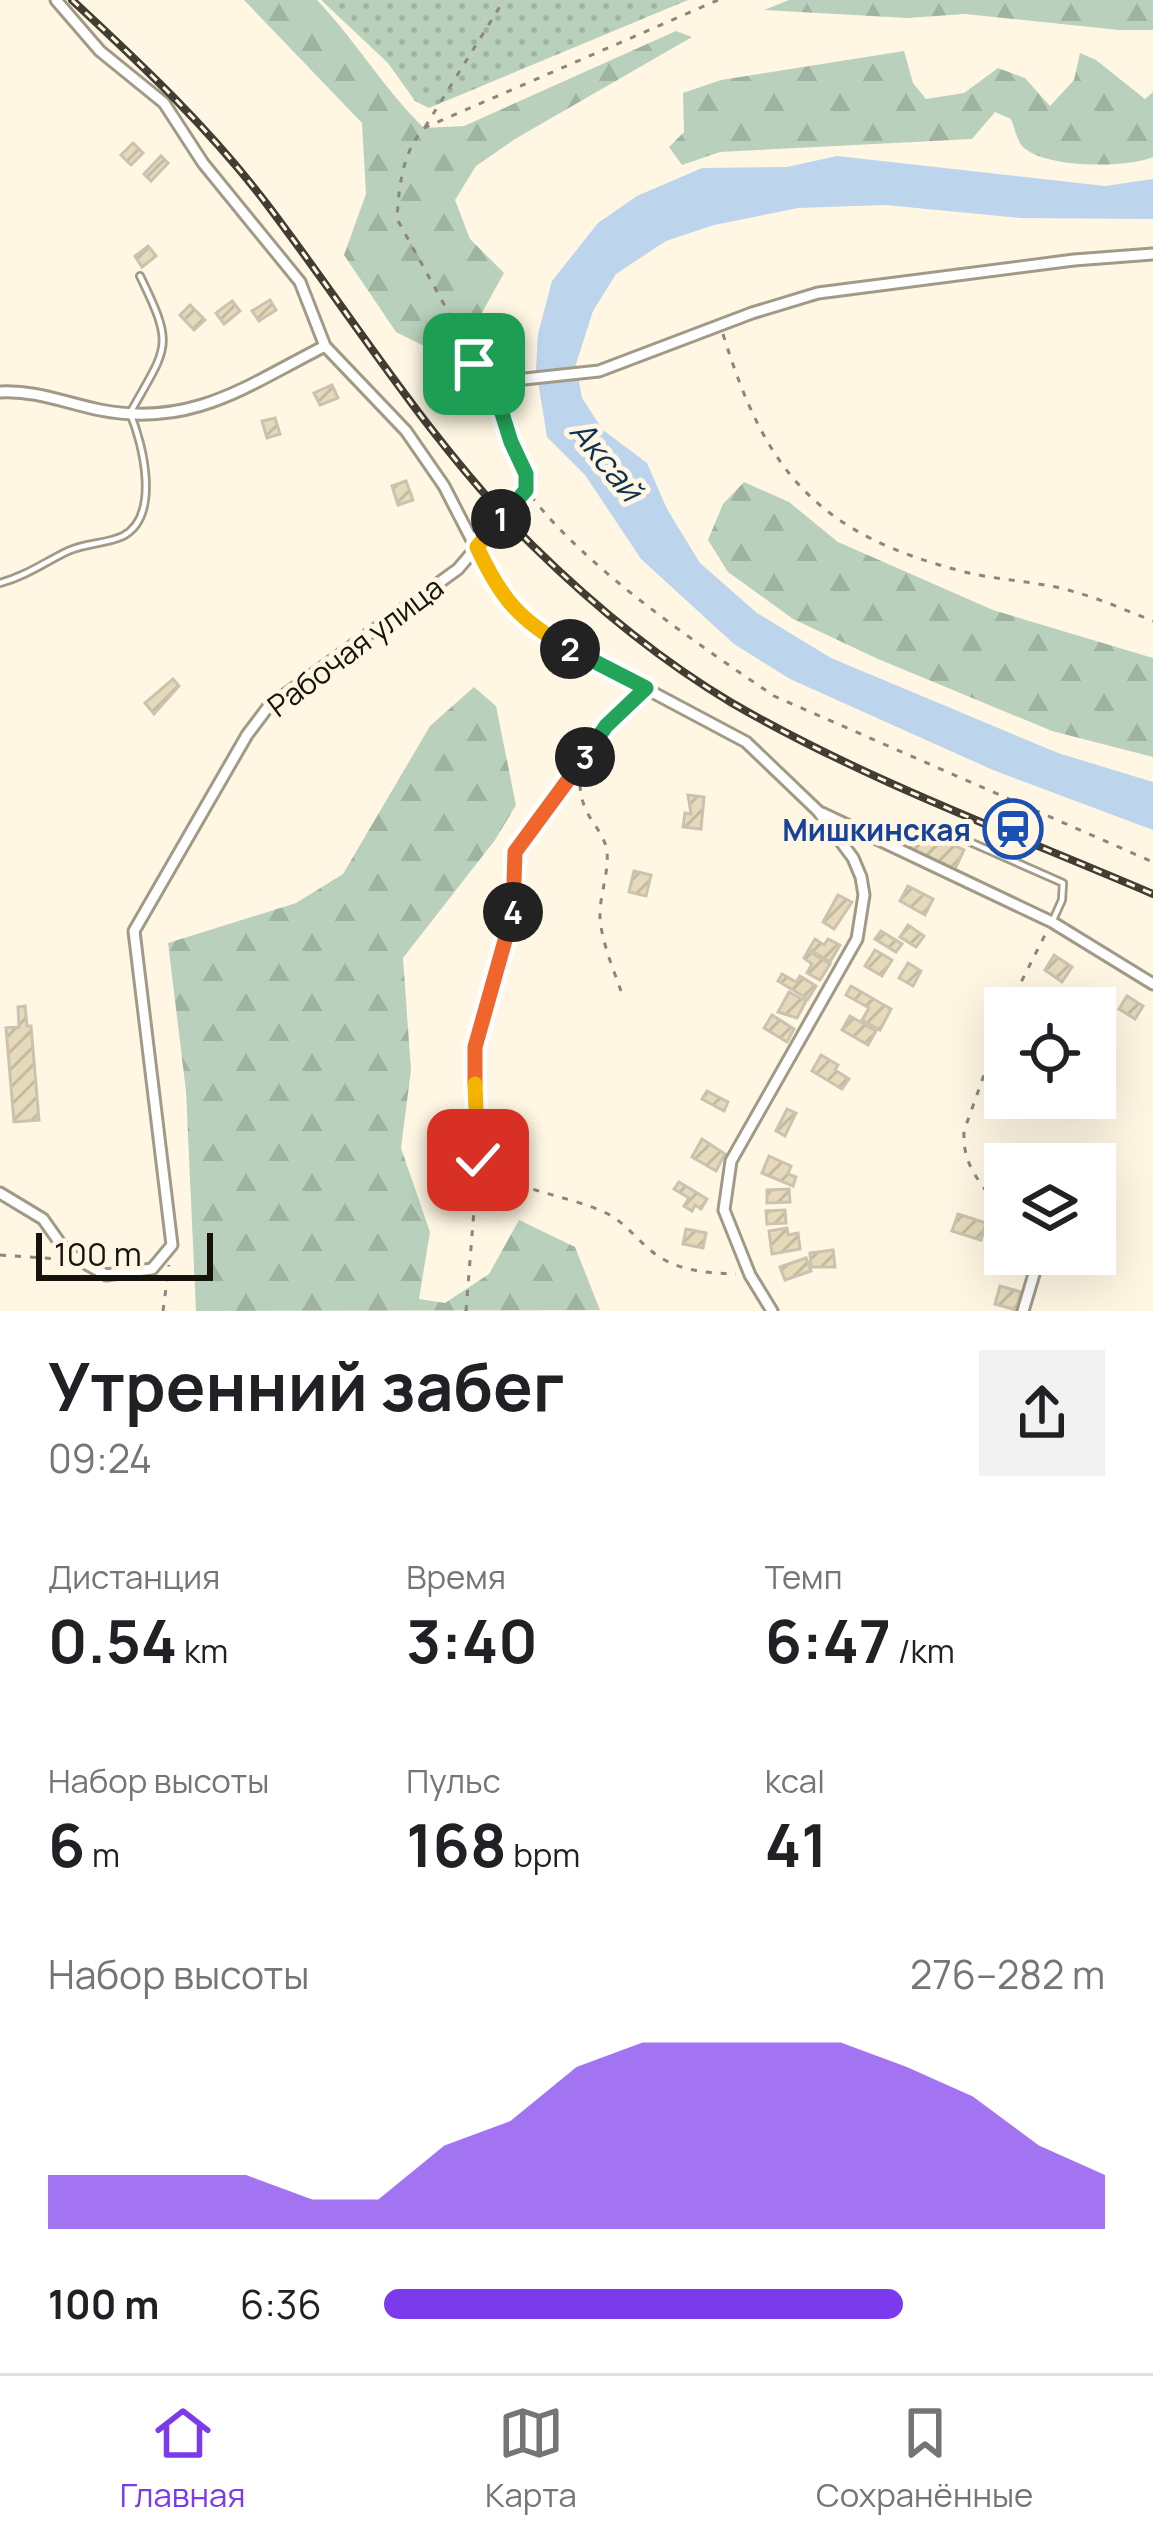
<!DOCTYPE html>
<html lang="ru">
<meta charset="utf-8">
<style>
:root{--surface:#fff;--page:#f2f2f2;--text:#202124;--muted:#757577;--line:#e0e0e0;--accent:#7c3aed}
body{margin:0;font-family:Manrope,sans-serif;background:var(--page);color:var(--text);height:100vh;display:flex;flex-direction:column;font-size:45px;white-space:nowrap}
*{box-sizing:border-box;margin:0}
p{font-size:39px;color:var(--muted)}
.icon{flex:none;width:66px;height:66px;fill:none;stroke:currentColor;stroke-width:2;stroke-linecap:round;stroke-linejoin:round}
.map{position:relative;height:1311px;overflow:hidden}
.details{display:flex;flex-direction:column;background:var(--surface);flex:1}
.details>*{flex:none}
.fabs{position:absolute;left:984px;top:987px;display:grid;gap:24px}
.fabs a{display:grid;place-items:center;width:132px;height:132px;border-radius:0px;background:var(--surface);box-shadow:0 12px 48px #0002;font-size:60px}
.scale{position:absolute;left:36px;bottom:30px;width:177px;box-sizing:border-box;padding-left:12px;border:6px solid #16130c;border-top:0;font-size:33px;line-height:42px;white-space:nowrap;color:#16130c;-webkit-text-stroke:9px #fff7e3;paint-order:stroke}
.pin{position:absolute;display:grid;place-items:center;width:102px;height:102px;color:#fff;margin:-51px;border-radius:24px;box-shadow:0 6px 18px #0006}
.km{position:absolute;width:60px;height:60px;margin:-30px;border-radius:50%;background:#222;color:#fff;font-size:33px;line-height:60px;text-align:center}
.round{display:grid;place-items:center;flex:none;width:126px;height:126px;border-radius:0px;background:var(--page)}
.overview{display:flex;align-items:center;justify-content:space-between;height:204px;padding:0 48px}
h1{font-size:66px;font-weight:700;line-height:90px}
.stats{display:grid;grid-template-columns:repeat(3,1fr);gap:18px;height:204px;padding:12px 48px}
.stats div{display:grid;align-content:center}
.stats b{font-size:60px;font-weight:700}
.stats small{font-size:33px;font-weight:400}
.stats p{font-size:33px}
.chart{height:336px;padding:24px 48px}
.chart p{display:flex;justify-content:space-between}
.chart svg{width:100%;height:216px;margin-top:12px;fill:var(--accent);opacity:.7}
ul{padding:0 48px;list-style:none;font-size:39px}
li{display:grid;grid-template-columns:192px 144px 1fr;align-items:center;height:90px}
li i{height:30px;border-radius:15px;background:var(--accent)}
.tab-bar{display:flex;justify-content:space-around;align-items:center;height:168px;border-top:3px solid var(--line);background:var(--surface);font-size:33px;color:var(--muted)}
.tab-bar a{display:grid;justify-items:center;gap:6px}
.tab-bar .on{color:var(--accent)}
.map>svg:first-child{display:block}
.grass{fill:url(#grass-dots)}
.forest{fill:url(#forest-firs)}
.water{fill:#bdd4ed}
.building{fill:url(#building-hatch);stroke:#cbc3b0;stroke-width:3}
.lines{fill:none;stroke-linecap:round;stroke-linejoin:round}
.lane-casing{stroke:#a19a87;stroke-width:10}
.street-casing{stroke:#a19a87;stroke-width:15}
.path{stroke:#8d877a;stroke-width:3;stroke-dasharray:6 9;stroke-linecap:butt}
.lane{stroke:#fff;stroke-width:4.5}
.street{stroke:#fff;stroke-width:9}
.rail-casing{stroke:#413d33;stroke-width:8}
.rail{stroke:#fff7e3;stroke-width:3;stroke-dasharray:9;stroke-linecap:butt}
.split-1-casing{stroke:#fff;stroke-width:24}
.split-2-casing{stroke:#fff;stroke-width:24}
.split-3-casing{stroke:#fff;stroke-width:24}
.split-4-casing{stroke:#fff;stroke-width:24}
.split-5-casing{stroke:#fff;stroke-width:24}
.split-6-casing{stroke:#fff;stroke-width:24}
.split-1{stroke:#22a559;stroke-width:15}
.split-2{stroke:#f5b400;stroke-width:15}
.split-3{stroke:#22a559;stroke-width:15}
.split-4{stroke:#f0652b;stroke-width:15}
.split-5{stroke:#f0652b;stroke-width:15}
.split-6{stroke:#f5b400;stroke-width:15}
.labels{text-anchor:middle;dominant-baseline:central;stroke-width:10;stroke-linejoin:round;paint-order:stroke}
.street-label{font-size:30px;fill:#16130c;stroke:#fff7e3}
.transit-label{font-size:30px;font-weight:bold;fill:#164399;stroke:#fff7e3;text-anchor:end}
.water-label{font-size:33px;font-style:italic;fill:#0e3152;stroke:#fff7e3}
</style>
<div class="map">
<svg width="1153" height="1311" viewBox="0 0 1153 1311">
<defs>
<pattern id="grass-dots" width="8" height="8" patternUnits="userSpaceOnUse" patternTransform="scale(3)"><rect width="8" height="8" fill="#b9d1bc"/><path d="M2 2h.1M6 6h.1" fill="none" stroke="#9eb3a0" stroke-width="1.8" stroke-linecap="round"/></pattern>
<pattern id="forest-firs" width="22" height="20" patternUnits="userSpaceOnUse" patternTransform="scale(3)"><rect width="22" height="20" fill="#b9d1bc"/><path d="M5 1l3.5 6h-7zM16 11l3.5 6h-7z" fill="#9eb3a0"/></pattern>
<pattern id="building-hatch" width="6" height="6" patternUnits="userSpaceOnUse" patternTransform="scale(3)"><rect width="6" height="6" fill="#e6dabb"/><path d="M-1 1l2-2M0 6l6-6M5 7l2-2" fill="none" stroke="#c5baa0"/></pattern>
</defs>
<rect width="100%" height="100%" fill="#fff7e3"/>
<polygon class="grass" points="321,0 688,0 429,108 415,101 388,63"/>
<g class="forest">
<path d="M244,0H317C356,41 384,89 424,128L464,126L676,31L692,37L515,139L476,166L455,200L470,239L504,273L479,318L426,347L396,332L344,255L366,194L362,123Z"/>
<polygon points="789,0 1153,0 1153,30 1119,30 965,14 907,18 764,10"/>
<path d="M904,51L913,83L926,99L964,93L998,68L1025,78L1050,106L1074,80L1080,53L1096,60L1145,99L1153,92V157C1127,168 1044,169 1022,146C1017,140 1014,126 1011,119L995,112L972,139L720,152L682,165L669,147L684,132L683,93L721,80Z"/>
<polygon points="744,482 789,502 838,542 993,610 1153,658 1153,757 1052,731 878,659 793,619 728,572 708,540 723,504"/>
<polygon points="474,687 496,706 516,805 495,840 403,958 411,1070 401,1148 430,1232 419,1299 445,1303 489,1274 519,1220 575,1247 600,1310 196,1311 186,1091 168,943 296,903 343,874 430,726"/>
</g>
<polygon class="water" points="837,156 1105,186 1153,179 1153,219 1020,218 885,205 798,208 714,225 666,241 616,274 593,311 576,364 582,398 603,430 647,463 667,509 700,563 757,613 831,658 1058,753 1153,782 1153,830 993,770 790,679 734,644 641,559 585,475 547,437 536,369 538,334 552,281 598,223 637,196 702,168 787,167"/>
<g class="building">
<polygon points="133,143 143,153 131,165 121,155"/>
<polygon points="161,156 168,163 151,181 144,174"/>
<polygon points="148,246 156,256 142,267 135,256"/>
<polygon points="270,300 276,310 259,321 252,311"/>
<polygon points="232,301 240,311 224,324 216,313"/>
<polygon points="190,305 205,320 194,330 180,315"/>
<polygon points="332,385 338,398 320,405 314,393"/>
<polygon points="275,418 280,434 267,438 262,421"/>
<polygon points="406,481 413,500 398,505 392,486"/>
<polygon points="173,679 179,686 154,714 145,703"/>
<polygon points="688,795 704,797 701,829 683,827 685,813 691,814"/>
<polygon points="919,829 964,850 955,869 910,848"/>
<polygon points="634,871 651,875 646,896 629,892"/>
<polygon points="908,886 933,899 925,915 900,901"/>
<polygon points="838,895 852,902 834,929 823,922"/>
<polygon points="908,925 924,936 916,947 900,937"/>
<polygon points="881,931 902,944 896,952 875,939"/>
<polygon points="815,939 824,945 828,939 840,945 830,962 809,949"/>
<polygon points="875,950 892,960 882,976 865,966"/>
<polygon points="808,951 830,964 820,980 807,973 812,964 804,958"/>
<polygon points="1054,955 1072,967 1062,982 1045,970"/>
<polygon points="908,963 921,971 913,986 899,978"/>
<polygon points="782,974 796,982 800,976 816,986 808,999 778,981"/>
<polygon points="851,986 891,1009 880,1030 862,1020 869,1008 846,995"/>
<polygon points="1070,991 1090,1005 1088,1008 1068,1008 1062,1003"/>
<polygon points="789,992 806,1001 797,1018 778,1012"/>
<polygon points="1127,996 1143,1006 1135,1019 1119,1009"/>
<polygon points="25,1006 27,1026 31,1026 39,1120 14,1122 6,1028 19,1027 18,1007"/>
<polygon points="772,1015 794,1029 787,1042 764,1028"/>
<polygon points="850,1016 876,1031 868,1045 842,1030"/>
<polygon points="821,1055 838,1065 835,1070 849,1079 842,1089 812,1071"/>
<polygon points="707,1091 728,1102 724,1111 702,1099"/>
<polygon points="787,1109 796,1113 785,1136 776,1131"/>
<polygon points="702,1139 725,1154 716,1171 692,1157"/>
<polygon points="769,1156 791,1166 788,1174 796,1177 793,1186 762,1173"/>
<polygon points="679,1182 707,1199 701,1209 695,1205 692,1211 684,1206 689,1198 674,1189"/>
<polygon points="789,1189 790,1202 767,1203 767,1190"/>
<polygon points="785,1210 786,1223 767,1224 766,1211"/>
<polygon points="958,1214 986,1223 981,1240 952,1231"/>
<polygon points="787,1228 788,1235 798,1233 800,1249 772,1254 769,1231"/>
<polygon points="686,1229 706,1233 703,1248 683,1244"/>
<polygon points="833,1250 835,1267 811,1267 810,1253"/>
<polygon points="806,1258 811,1271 785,1280 780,1267"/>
<polygon points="1000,1286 1021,1292 1016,1310 995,1304"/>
</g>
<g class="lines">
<g class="lane-casing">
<g id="lane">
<path d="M0,583C26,576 45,562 68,551C85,543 106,544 123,536C161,516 143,444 130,413C168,345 175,348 140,276"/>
<polyline points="961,838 1063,883 1062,900 1053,920"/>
</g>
</g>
<g class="street-casing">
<g id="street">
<polyline points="56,0 100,51 164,103 203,163 300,282 325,346 406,431 444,486 494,583 516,613 543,634 746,742 818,811 853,858 861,877 864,895 857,939 731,1161 724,1210 750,1275 772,1311"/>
<path d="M0,392C36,390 65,403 100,410C192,428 246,386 325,346"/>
<polyline points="822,813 1052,922 1153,984"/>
<path d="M0,1193L43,1219L67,1253L106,1275L152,1269L172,1245L134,931L247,735L268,707L458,569L526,489C527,457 501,427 496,394L506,381L599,371L752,313L818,293L1074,260L1153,254"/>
<polyline points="994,1200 1005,1207"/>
<polyline points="1023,1311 1040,1254"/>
</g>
</g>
<g class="path">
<polyline points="425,127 504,0"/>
<path d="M723,334C766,474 819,535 965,572C1001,581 1039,581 1075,592C1101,599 1127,611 1153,621"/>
<path d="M488,384L397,219C399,186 402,153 424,128L718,0"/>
<path d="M531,496C588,570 695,642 774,696L1153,862"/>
<path d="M585,757L515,852L514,919L475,1047L478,1160C514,1193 564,1193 606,1213C624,1222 635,1237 649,1249C674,1271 705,1273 736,1274"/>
<path d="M621,991C613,968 602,943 600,918C599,896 609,874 607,852C605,835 593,825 586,810C565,765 605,725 636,697"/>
<polyline points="1008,1008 1048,929"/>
<path d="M987,1192C971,1171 963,1157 964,1131L1005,1016"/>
<polyline points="0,1255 58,1259"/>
<polyline points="163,1311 169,1265"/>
<polyline points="466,1311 476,1185 474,1146"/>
</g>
<use href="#lane" class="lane"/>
<use href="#street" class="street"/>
<g class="rail-casing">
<path id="rail" d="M72,0C141,64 209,128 266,203C354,319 430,443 533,546C593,605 660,660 732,703C865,780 1013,834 1153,894"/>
</g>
<use href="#rail" class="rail"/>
</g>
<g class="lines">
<g class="split-1-casing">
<polyline id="split-1" points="474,364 496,394 511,442 526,474 526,490 501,519"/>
</g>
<g class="split-2-casing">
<path id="split-2" d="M501,519L477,547C501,599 520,621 570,649"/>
</g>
<g class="split-3-casing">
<polyline id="split-3" points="570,649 646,688 606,726 585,757"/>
</g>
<g class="split-4-casing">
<polyline id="split-4" points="513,912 515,852 585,757"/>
</g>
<g class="split-5-casing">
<polyline id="split-5" points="475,1084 475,1047 513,912"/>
</g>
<g class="split-6-casing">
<polyline id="split-6" points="475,1084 478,1160"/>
</g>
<use href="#split-1" class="split-1"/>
<use href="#split-2" class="split-2"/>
<use href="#split-3" class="split-3"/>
<use href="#split-4" class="split-4"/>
<use href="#split-5" class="split-5"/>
<use href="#split-6" class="split-6"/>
</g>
<defs>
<g id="station-ring" transform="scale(3)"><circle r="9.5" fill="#fff7e3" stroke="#1a4fb4" stroke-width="1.5"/><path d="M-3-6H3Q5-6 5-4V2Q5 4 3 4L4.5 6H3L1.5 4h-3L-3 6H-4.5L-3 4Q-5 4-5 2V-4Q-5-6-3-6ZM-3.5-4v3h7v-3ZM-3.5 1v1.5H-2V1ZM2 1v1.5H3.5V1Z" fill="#1a4fb4"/></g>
</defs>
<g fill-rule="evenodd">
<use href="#station-ring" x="1013" y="829"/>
</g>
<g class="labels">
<g class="street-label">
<text transform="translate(355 646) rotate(-37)">Рабочая улица</text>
</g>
<g class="transit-label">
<text x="971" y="829">Мишкинская</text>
</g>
<g class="water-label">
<text transform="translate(607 460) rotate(51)">Аксай</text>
</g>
</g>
</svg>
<div class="fabs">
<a><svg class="icon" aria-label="locate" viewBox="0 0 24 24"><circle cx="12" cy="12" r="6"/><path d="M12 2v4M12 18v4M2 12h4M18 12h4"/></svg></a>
<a><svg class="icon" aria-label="layers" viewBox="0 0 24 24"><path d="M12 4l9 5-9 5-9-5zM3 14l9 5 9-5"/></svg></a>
</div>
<div class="scale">100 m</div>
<div class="pin" style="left:474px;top:364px;background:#1e9e55"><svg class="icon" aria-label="arrive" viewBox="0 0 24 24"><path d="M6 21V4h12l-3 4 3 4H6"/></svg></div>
<div class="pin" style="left:478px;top:1160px;background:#d93025"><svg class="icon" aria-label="check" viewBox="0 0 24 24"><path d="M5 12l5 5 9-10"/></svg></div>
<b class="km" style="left:501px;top:519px">1</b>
<b class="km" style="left:570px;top:649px">2</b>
<b class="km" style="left:585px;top:757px">3</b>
<b class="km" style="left:513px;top:912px">4</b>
</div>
<section class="details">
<div class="overview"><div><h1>Утренний забег</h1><p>09:24</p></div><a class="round"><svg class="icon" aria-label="share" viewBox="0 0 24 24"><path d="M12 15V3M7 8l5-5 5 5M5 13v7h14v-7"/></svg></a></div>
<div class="stats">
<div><p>Дистанция</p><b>0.54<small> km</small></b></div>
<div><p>Время</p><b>3:40</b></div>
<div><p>Темп</p><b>6:47<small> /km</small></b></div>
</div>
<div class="stats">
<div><p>Набор высоты</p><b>6<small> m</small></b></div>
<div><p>Пульс</p><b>168<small> bpm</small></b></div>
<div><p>kcal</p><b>41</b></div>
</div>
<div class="chart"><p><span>Набор высоты</span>276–282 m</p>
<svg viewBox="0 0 160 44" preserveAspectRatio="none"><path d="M0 44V33L10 33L20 33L30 33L40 38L50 38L60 27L70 22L80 11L90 6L100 6L110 6L120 6L130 11L140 17L150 27L160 33V44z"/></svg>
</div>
<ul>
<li><b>100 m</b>6:36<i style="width:72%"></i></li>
</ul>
</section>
<nav class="tab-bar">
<a class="on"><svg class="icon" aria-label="home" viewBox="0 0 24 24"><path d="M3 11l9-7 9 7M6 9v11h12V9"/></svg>Главная</a>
<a><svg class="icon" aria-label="map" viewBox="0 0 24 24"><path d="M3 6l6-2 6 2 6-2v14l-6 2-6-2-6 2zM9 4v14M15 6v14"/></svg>Карта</a>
<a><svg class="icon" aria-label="saved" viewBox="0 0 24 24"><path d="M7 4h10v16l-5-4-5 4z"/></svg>Сохранённые</a>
</nav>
